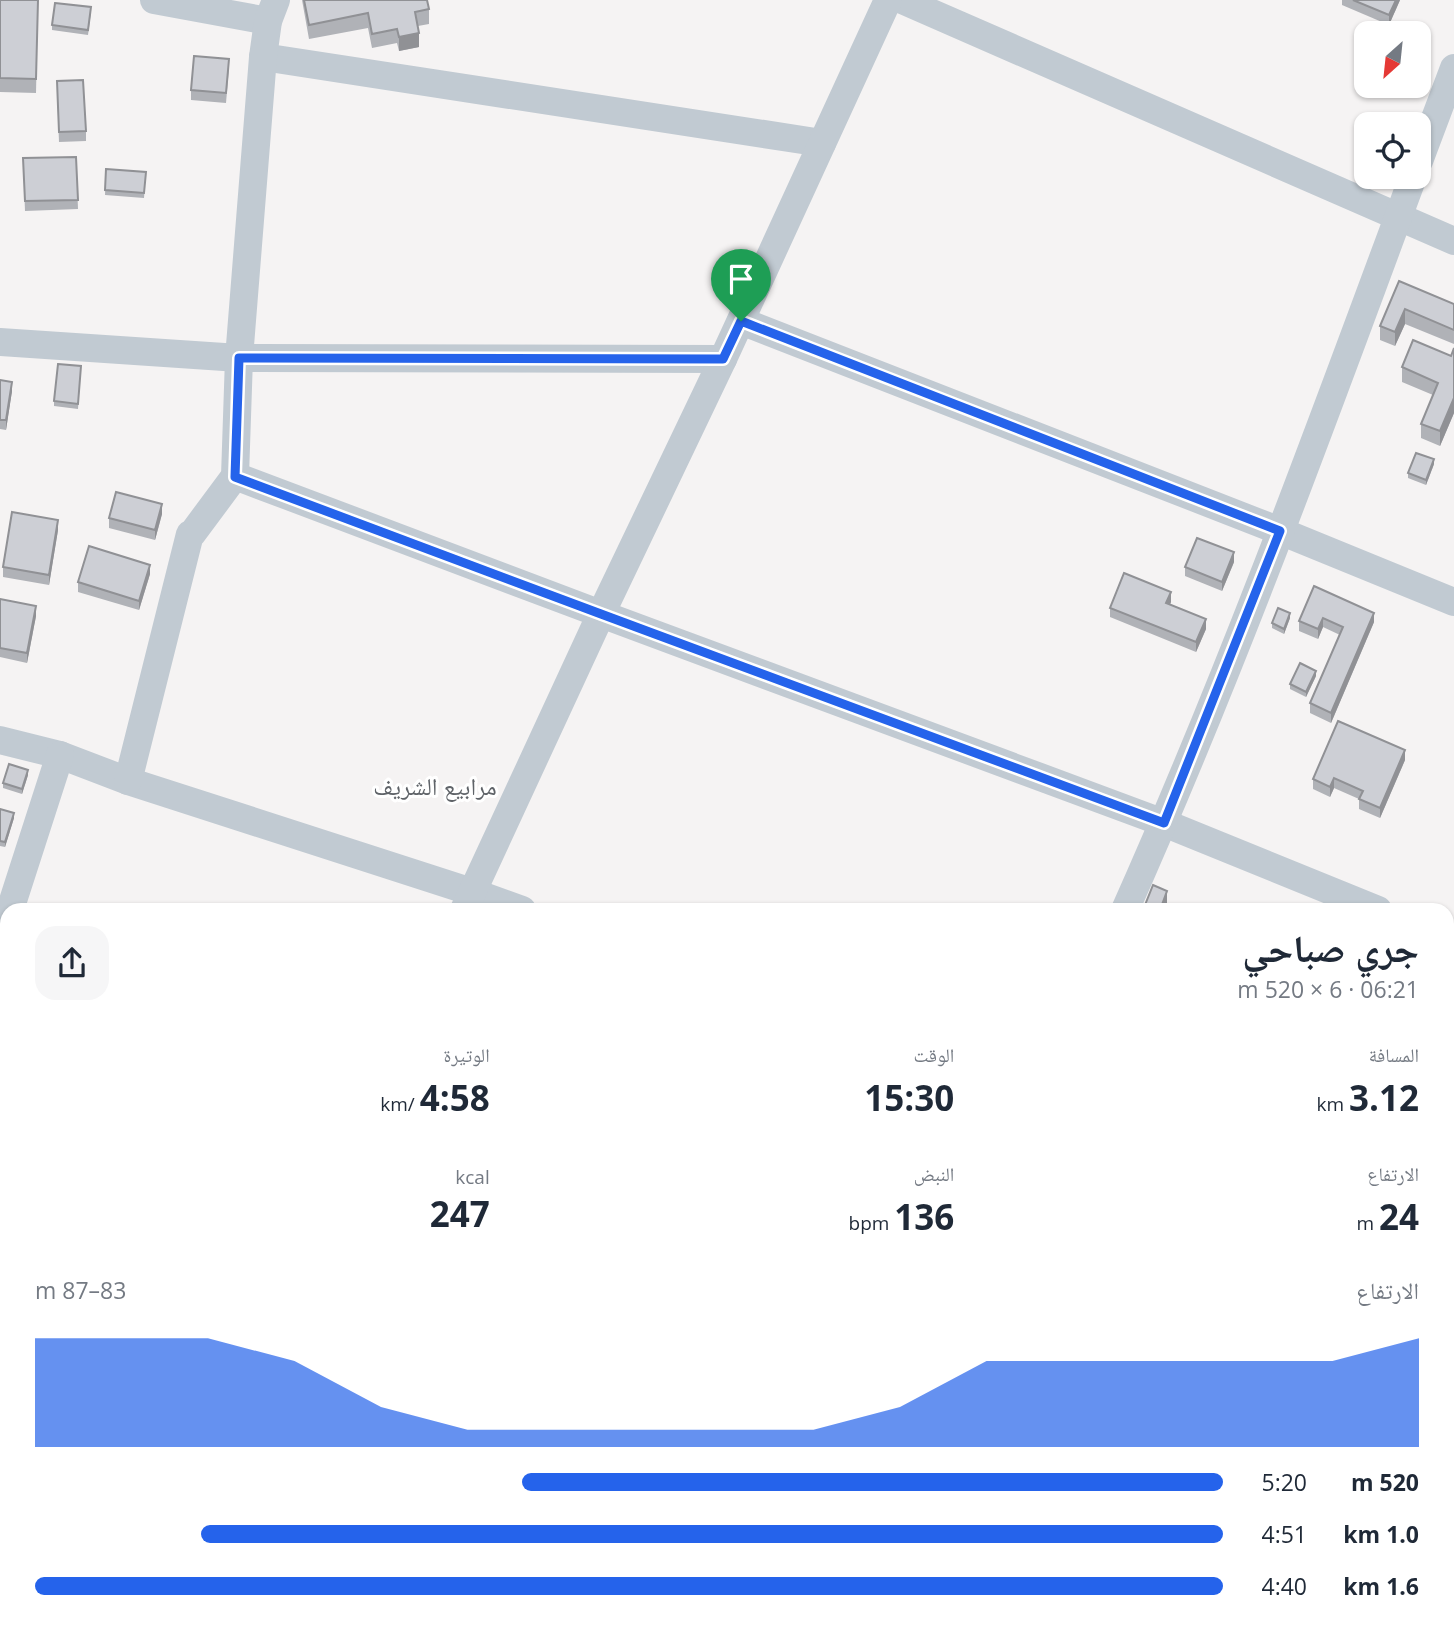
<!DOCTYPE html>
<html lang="ar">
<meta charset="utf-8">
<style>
:root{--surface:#fff;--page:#f6f6f7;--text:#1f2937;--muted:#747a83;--accent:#2563eb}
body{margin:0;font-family:"Open Sans","Noto Naskh Arabic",sans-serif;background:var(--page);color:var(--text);direction:rtl;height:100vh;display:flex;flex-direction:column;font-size:26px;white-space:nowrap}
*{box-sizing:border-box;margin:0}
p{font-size:23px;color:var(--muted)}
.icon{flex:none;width:38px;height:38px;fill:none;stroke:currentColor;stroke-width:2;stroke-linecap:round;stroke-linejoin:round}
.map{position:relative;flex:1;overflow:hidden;direction:ltr}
.sheet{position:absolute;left:0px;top:903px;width:1454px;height:726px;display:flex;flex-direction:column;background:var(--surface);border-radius:21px 21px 0 0;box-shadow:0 2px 5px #0004;direction:rtl}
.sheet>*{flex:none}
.needle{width:46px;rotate:207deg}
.tools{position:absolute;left:1354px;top:21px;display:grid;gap:14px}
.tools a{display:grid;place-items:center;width:77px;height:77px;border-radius:14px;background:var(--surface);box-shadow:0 2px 5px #0004;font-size:35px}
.pin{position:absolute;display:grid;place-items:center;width:60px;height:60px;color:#fff;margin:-72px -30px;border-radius:50% 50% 50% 0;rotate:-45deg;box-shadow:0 0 7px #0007}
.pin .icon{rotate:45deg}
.round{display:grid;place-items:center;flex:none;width:74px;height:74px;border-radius:21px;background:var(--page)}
.head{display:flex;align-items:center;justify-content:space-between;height:119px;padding:0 35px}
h1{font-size:38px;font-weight:700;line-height:52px}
.figures{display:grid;grid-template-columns:repeat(3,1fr);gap:10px;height:119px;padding:7px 35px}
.figures div{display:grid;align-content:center}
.figures b{font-size:35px;font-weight:700}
.figures small{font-size:19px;font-weight:400}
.figures p{font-size:19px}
.chart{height:196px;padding:14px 35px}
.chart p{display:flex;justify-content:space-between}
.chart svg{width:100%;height:126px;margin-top:7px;fill:var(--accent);opacity:.7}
ul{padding:0 35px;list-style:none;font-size:23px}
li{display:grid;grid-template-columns:112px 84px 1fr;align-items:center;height:52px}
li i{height:18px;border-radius:9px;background:var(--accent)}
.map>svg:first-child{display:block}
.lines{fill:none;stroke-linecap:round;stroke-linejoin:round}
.street{stroke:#c1cad2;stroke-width:28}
.wall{fill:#b0b2b7}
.shaded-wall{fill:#909195}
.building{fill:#cdcfd5;stroke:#909195;stroke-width:2}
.route-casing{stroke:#fff;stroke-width:14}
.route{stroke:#2563eb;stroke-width:9}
.labels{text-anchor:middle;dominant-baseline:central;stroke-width:6;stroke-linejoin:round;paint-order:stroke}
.neighbourhood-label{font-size:24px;fill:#5f6368;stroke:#fff}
</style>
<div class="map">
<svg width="1454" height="1629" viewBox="0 0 1454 1629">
<rect width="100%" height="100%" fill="#f5f3f3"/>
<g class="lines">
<g class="street">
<polyline points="154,0 268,21"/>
<polyline points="902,0 1454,241"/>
<polyline points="263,57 822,143"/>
<polyline points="1419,161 1454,68"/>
<polyline points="741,321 1280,531 1454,602"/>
<polyline points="0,342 239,358 723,359"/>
<polyline points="235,476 601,614 1164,823 1378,910"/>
<polyline points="0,740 60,755 128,781 472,892 522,910"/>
<polyline points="128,781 190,534 192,534 235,476 239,358 263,57 268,21 276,0"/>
<polyline points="10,910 60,755"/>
<polyline points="464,910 601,614 723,359 888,0"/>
<path d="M1125,910C1232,670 1322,423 1413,177"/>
<polyline points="1447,938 1454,941"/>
<polyline points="0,939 7,918"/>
<polyline points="0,1044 7,1046"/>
<polyline points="1447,1252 1454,1255"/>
<polyline points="0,1389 7,1391"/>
<polyline points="1447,1597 1454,1600"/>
<polyline points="618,1622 635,1629"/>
<polyline points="160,1629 162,1622"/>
<polyline points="840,1629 842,1622"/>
</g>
</g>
<g class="wall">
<polygon points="0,0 38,0 36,93 0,92"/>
<polygon points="302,0 427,0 429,9 429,24 418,26 419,47 399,51 397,43 372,48 368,28 309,39"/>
<polygon points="1342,0 1400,0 1389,25 1342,5"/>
<polygon points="91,12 88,35 52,30 52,25"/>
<polygon points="229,68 226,103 191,100 191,90"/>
<polygon points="57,90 86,131 86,141 59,142"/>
<polygon points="76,157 78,209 25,211 23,158"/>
<polygon points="106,169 146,172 144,198 105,195"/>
<polygon points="1399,281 1454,304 1454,344 1405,324 1395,346 1380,340 1380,326"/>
<polygon points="1454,348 1454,413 1440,446 1421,438 1421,424 1433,395 1402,382 1402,367 1451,356"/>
<polygon points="81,366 78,409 54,406 54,401"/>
<polygon points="0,380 12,391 6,430 0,429"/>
<polygon points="1434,464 1426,485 1408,478 1408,473"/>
<polygon points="162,514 155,540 109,528 109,518"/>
<polygon points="58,530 49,585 3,577 3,567"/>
<polygon points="1234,562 1222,591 1185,576 1185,567"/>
<polygon points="150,574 139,610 78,592 78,582"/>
<polygon points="1314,586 1374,622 1331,723 1310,713 1310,703 1340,635 1323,627 1318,639 1299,631 1299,621"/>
<polygon points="0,599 36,616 27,663 0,657"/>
<polygon points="1171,602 1170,604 1206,629 1196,652 1110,617 1110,608"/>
<polygon points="1290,618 1284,634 1272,628 1272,623"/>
<polygon points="1316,676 1306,697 1290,689 1290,684"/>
<polygon points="1405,760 1380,818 1359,809 1359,799 1334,788 1330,797 1313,789 1313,779"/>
<polygon points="28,775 22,794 3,788 3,783"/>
<polygon points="0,809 14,818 5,847 0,846"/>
<polygon points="0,971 7,973 7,1019 0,1016"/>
<polygon points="7,1259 7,1312 0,1310 0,1281"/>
<polygon points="264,1622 261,1629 232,1629 232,1624"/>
<polygon points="706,1622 744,1622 741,1629 722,1629"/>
</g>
<g class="shaded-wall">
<polygon points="1396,0 1400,0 1389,25 1389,15"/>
<polygon points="419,33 419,47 399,51 399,37"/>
<polygon points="1405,309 1405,324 1395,346 1395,332"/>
<polygon points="12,382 12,391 6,430 6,420"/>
<polygon points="1454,398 1454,413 1440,446 1440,431"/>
<polygon points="1434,459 1434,464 1426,485 1426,480"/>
<polygon points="162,504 162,514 155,540 155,530"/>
<polygon points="58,520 58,530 49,585 49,575"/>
<polygon points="1234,552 1234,562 1222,591 1222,582"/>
<polygon points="150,565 150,574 139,610 139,601"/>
<polygon points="1171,592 1171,602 1166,613 1166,603"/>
<polygon points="36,606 36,616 27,663 27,653"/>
<polygon points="1290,613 1290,618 1284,634 1284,629"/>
<polygon points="1374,613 1374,622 1331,723 1331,713"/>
<polygon points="1323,618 1323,627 1318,639 1318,629"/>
<polygon points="1206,619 1206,629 1196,652 1196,642"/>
<polygon points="1316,671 1316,676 1306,697 1306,692"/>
<polygon points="1405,750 1405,760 1380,818 1380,808"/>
<polygon points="28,770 28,775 22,794 22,789"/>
<polygon points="1334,778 1334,788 1330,797 1330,787"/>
<polygon points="14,813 14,818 5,847 5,842"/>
<polygon points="1167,891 1167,910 1160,910"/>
<polygon points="7,1236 7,1250 0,1270 0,1256"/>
<polygon points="418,1622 420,1622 420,1627 419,1629 415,1629"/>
</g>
<g class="building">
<polygon points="0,0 38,0 36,79 0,78"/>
<polygon points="304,0 427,0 429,9 415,12 419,33 399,37 397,29 372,34 368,13 309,25"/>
<polygon points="1353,0 1396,0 1389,15"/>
<polygon points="55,3 91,7 88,30 52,25"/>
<polygon points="194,56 229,59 226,93 191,90"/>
<polygon points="83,80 86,131 59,132 57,81"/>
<polygon points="76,157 78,200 25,201 23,158"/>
<polygon points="106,169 146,172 144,193 105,190"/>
<polygon points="1399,281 1454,304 1454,330 1405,309 1395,332 1380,326"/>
<polygon points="1413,340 1451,356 1454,348 1454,398 1440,431 1421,424 1438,383 1402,367"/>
<polygon points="58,364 81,366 78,404 54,401"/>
<polygon points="0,380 12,382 6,420 0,420"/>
<polygon points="1416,453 1434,459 1426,480 1408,473"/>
<polygon points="116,492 162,504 155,530 109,518"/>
<polygon points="12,512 58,520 49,575 3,567"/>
<polygon points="1197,538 1234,552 1222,582 1185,567"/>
<polygon points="89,546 150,565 139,601 78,582"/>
<polygon points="1124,573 1171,592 1166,603 1206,619 1196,642 1110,608"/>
<polygon points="1314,586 1374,613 1331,713 1310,703 1343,627 1323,618 1318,629 1299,621"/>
<polygon points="0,599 36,606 27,653 0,648"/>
<polygon points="1278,608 1290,613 1284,629 1272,623"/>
<polygon points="1300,663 1316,671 1306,692 1290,684"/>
<polygon points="1338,721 1405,750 1380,808 1359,799 1363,791 1334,778 1330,787 1313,779"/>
<polygon points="9,764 28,770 22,789 3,783"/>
<polygon points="0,809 14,813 5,842 0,841"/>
<polygon points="1153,885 1167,891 1160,910 1143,910"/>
<polygon points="1332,906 1342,910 1331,910"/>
<polygon points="0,971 7,973 7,1009 0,1007"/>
<polygon points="0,1204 7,1206 7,1236 0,1256"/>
<polygon points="7,1259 7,1303 0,1300 0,1281"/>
<polygon points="0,1506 5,1507 0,1522"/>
<polygon points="233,1622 262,1622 259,1629 245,1629 232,1624"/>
<polygon points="399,1622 418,1622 416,1629 396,1629"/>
<polygon points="718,1622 742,1622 739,1629 734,1629"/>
<polygon points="1068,1622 1086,1622 1083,1629 1065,1629"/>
<polygon points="1090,1623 1104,1629 1088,1629"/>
<polygon points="1348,1623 1364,1629 1346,1629"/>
<polygon points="439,1625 449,1629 438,1629"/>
</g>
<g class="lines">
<g class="route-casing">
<polygon id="route" points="741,321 1280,531 1164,823 601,614 235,477 239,358 723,359"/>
</g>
<use href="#route" class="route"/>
</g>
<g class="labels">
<g class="neighbourhood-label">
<text x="435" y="785">مرابيع الشريف</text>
</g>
</g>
</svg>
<div class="tools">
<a><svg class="needle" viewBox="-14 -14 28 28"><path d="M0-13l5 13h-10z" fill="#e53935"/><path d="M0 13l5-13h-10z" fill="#747a83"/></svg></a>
<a><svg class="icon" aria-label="locate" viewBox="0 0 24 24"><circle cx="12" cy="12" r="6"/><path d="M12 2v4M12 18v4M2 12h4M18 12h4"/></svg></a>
</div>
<div class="pin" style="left:741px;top:321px;background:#1e9e55"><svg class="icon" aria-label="arrive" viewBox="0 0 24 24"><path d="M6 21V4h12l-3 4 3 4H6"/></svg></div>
<section class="sheet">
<div class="head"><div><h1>جري صباحي</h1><p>06:21 · 6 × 520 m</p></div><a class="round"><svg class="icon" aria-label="share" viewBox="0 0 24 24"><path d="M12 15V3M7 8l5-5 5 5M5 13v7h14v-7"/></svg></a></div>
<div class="figures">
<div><p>المسافة</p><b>3.12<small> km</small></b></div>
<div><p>الوقت</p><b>15:30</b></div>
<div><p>الوتيرة</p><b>4:58<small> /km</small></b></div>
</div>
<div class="figures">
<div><p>الارتفاع</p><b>24<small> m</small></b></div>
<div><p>النبض</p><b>136<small> bpm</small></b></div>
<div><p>kcal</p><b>247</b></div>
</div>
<div class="chart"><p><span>الارتفاع</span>83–87 m</p>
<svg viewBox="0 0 160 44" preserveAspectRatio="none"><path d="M0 44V6L10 6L20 6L30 14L40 30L50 38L60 38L70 38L80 38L90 38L100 30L110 14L120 14L130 14L140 14L150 14L160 6V44z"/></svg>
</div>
<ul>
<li><b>520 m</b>5:20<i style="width:59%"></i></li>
<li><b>1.0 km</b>4:51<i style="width:86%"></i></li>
<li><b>1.6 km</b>4:40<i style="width:100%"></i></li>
</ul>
</section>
</div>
